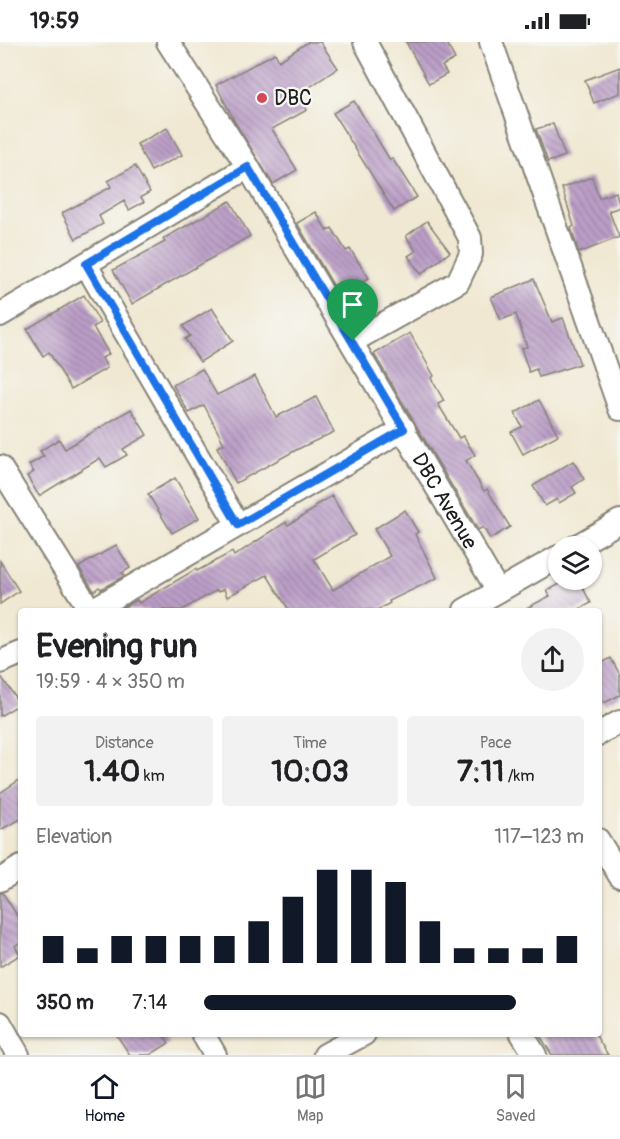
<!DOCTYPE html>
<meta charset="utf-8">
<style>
:root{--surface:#fff;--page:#f2f2f2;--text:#202124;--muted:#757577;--line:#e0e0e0;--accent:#111827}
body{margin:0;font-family:Pangolin,sans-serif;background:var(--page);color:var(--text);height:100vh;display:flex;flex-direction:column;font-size:22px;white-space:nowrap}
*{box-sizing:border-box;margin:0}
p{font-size:20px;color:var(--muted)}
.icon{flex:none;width:33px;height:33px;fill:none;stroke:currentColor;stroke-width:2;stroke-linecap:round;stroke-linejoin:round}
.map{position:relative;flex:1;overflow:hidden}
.sheet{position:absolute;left:18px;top:566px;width:584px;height:429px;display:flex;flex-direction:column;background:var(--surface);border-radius:6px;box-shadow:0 2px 4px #0004}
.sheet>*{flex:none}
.tools{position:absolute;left:548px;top:494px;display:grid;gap:12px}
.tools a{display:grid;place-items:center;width:54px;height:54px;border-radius:50%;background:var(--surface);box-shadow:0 2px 4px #0004;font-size:30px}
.pin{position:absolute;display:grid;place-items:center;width:51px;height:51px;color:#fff;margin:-62px -26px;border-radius:50% 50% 50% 0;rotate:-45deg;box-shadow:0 0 6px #0007}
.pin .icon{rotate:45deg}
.round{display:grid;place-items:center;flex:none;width:63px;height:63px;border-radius:32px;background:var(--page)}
.headline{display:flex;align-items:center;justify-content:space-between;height:102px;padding:0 18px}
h1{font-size:33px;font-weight:700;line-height:45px}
.metrics{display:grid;grid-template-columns:repeat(3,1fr);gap:9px;height:102px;padding:6px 18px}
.metrics div{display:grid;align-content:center;border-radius:6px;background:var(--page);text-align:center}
.metrics b{font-size:30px;font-weight:700}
.metrics small{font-size:16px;font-weight:400}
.metrics p{font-size:16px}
.chart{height:168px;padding:12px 18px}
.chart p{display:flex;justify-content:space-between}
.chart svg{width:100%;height:108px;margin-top:6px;stroke:var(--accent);stroke-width:6}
ul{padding:0 18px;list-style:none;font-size:20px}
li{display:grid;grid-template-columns:96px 72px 1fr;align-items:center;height:45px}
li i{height:15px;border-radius:8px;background:var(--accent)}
.status{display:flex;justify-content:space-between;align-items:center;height:42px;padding:0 30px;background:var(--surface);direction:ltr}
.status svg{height:16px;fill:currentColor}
.menu{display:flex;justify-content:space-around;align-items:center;height:84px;border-top:2px solid var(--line);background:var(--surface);font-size:16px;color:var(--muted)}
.menu a{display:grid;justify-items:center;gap:3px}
.menu .current{color:var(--accent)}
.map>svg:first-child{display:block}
.building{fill:url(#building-back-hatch)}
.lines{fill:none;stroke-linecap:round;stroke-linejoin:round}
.minor-casing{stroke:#868277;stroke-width:26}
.minor{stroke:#fff;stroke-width:22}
.route-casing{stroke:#fff;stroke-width:12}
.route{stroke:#1a73e8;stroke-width:8}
.poi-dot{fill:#d1495b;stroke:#f6f6f2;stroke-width:2}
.labels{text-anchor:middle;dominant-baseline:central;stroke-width:4.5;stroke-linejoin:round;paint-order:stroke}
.poi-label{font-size:21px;fill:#1c1c1c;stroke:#f6f6f2;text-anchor:start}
.street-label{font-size:21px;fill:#1c1c1c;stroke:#f6f6f2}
</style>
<div class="status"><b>19:59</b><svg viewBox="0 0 49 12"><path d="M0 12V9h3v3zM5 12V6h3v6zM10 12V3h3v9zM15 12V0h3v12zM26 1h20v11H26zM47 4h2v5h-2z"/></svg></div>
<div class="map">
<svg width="620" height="1013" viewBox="0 0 620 1013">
<defs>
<pattern id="building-back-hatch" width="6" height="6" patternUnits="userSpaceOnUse" patternTransform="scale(1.5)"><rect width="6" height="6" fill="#bb9ec7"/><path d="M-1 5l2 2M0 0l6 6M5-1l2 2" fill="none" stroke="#9780a1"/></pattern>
</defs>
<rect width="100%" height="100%" fill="#f6f6f2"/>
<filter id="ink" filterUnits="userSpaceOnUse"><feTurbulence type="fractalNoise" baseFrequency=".0167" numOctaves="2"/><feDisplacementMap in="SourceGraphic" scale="12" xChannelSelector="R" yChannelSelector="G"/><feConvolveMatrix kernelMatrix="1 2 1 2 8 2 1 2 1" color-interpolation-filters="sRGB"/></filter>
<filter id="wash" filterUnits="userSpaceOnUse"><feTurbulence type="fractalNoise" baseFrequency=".008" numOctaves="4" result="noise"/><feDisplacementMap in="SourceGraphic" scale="24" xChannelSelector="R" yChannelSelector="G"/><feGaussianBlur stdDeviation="1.35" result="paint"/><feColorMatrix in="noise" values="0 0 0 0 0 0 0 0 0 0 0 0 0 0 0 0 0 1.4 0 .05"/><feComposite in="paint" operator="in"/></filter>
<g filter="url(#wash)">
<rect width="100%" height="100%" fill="#f0e8d2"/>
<g id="blocks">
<g class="building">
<polygon points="308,0 320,0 338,26 298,53 307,68 272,87 297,128 273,142 235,80 216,43 275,11 279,19"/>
<polygon points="406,0 446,0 455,17 442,24 447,32 429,42"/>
<polygon points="620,25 620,51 594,61 585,38"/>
<polygon points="354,59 390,118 392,116 417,155 394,169 333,71"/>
<polygon points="553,82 565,114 548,120 536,87"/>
<polygon points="167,86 182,113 151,129 137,102"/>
<polygon points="135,124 150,150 141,155 144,160 129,168 124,159 99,174 103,182 76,197 62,171 111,145 108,139"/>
<polygon points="592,135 599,156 616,150 620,165 609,169 619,195 579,211 571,186 574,184 562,146"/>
<polygon points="230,159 250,194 132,262 113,228 165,200 163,197"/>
<polygon points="316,170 327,189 332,186 346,209 350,207 369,236 361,241 373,260 351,274 297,181"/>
<polygon points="427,179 450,210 421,232 408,214 416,209 406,194"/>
<polygon points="534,237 552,280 563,276 580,322 539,335 536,327 529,330 521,306 527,305 516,272 501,278 491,255"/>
<polygon points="84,253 100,281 93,285 109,312 102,316 107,326 71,347 49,310 43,314 27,287"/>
<polygon points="212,266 233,299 200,320 185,297 190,294 183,284"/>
<polygon points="410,291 434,334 431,336 444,359 438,362 459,396 463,394 475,413 466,419 484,449 487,447 510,485 490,497 483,485 478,488 374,312"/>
<polygon points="202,327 217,353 255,334 276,375 316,355 334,390 298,407 236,441 217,405 224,402 204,363 189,371 173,343"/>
<polygon points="539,358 558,393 523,412 511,390 522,385 515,371"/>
<polygon points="131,367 147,393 123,407 127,413 106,425 100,416 39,454 27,434 34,430 29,423 44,414 40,409 59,397 65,407"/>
<polygon points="573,419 584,437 572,445 576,451 559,461 557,457 545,464 533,444"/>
<polygon points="175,436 199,476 172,491 148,452"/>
<polygon points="332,454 355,493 314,517 333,548 390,514 374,487 405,468 418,490 415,492 437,536 389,559 390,561 378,568 289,568 267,533 227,555 224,547 218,550 217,548 182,568 118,568 137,558 139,561 196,527 197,529 232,510 234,514 286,480 288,483 316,466 314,464"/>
<polygon points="116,503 130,526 122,531 124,534 101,547 99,545 94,549 79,525"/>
<polygon points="0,519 19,549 0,562"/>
<polygon points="569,537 578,537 591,561 578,568 523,568 550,554 547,549"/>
<polygon points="611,616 620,633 620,653 604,661 598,652 598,623"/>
<polygon points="0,633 20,662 0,674"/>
<polygon points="21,737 21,777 0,788 0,751"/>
<polygon points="0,851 3,851 21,880 21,900 15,904 20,913 0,925"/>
<polygon points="116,992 163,992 169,1001 150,1013 130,1013"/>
<polygon points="539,992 595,992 608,1013 552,1013"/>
</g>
</g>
</g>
<g filter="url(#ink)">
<use href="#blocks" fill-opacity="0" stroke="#868277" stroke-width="1.5"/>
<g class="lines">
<g class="minor-casing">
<g id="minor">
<path id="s1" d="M168,0L248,125L498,549"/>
<polyline points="491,0 620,367"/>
<polyline points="86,223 238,483"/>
<polyline points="0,273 248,125"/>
<polyline points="353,299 458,240 471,212 470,196 365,0"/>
<polyline points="0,425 90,568"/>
<polyline points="577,504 620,479"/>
<polyline points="92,568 404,387"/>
<polyline points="465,568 558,515"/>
<polyline points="0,620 21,611"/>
<polyline points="598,692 620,680"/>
<polyline points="598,798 620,834"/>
<polyline points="0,838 21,825"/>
<polyline points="0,981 18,1013"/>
<polyline points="203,992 215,1013"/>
<polyline points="522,992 535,1013"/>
<polyline points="325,1013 364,992"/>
</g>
</g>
<use href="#minor" class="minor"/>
</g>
</g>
<g class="lines" filter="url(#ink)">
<g class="route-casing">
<polygon id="route" points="248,125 404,387 238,483 86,222"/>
</g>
<use href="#route" class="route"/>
</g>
<circle class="poi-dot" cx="262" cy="56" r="6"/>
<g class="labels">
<g class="poi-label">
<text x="274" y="56">DBC</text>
</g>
<g class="street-label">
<text stroke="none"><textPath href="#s1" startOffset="536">DBC Avenue</textPath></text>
</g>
</g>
</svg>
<div class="tools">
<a><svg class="icon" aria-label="layers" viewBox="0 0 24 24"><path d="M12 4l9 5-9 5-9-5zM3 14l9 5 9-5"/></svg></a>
</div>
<div class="pin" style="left:353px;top:299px;background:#1e9e55"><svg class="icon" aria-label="arrive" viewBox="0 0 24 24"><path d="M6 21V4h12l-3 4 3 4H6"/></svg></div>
<section class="sheet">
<div class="headline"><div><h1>Evening run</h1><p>19:59 · 4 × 350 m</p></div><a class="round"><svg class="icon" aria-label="share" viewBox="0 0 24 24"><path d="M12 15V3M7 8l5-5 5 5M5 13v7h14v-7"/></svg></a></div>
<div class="metrics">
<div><p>Distance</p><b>1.40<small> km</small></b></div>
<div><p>Time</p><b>10:03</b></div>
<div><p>Pace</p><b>7:11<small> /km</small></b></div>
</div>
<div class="chart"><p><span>Elevation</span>117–123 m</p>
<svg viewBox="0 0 160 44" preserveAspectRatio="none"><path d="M5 44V33M15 44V38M25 44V33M35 44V33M45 44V33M55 44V33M65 44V27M75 44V17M85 44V6M95 44V6M105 44V11M115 44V27M125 44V38M135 44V38M145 44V38M155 44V33"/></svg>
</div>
<ul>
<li><b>350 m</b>7:14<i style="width:82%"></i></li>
</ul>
</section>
</div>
<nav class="menu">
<a class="current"><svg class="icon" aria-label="home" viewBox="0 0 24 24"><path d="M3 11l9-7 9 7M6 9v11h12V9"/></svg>Home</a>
<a><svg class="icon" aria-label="map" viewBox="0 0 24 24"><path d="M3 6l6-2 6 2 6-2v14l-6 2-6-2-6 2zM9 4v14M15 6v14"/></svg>Map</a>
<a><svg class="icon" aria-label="saved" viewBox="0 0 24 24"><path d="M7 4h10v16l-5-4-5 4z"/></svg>Saved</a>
</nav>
